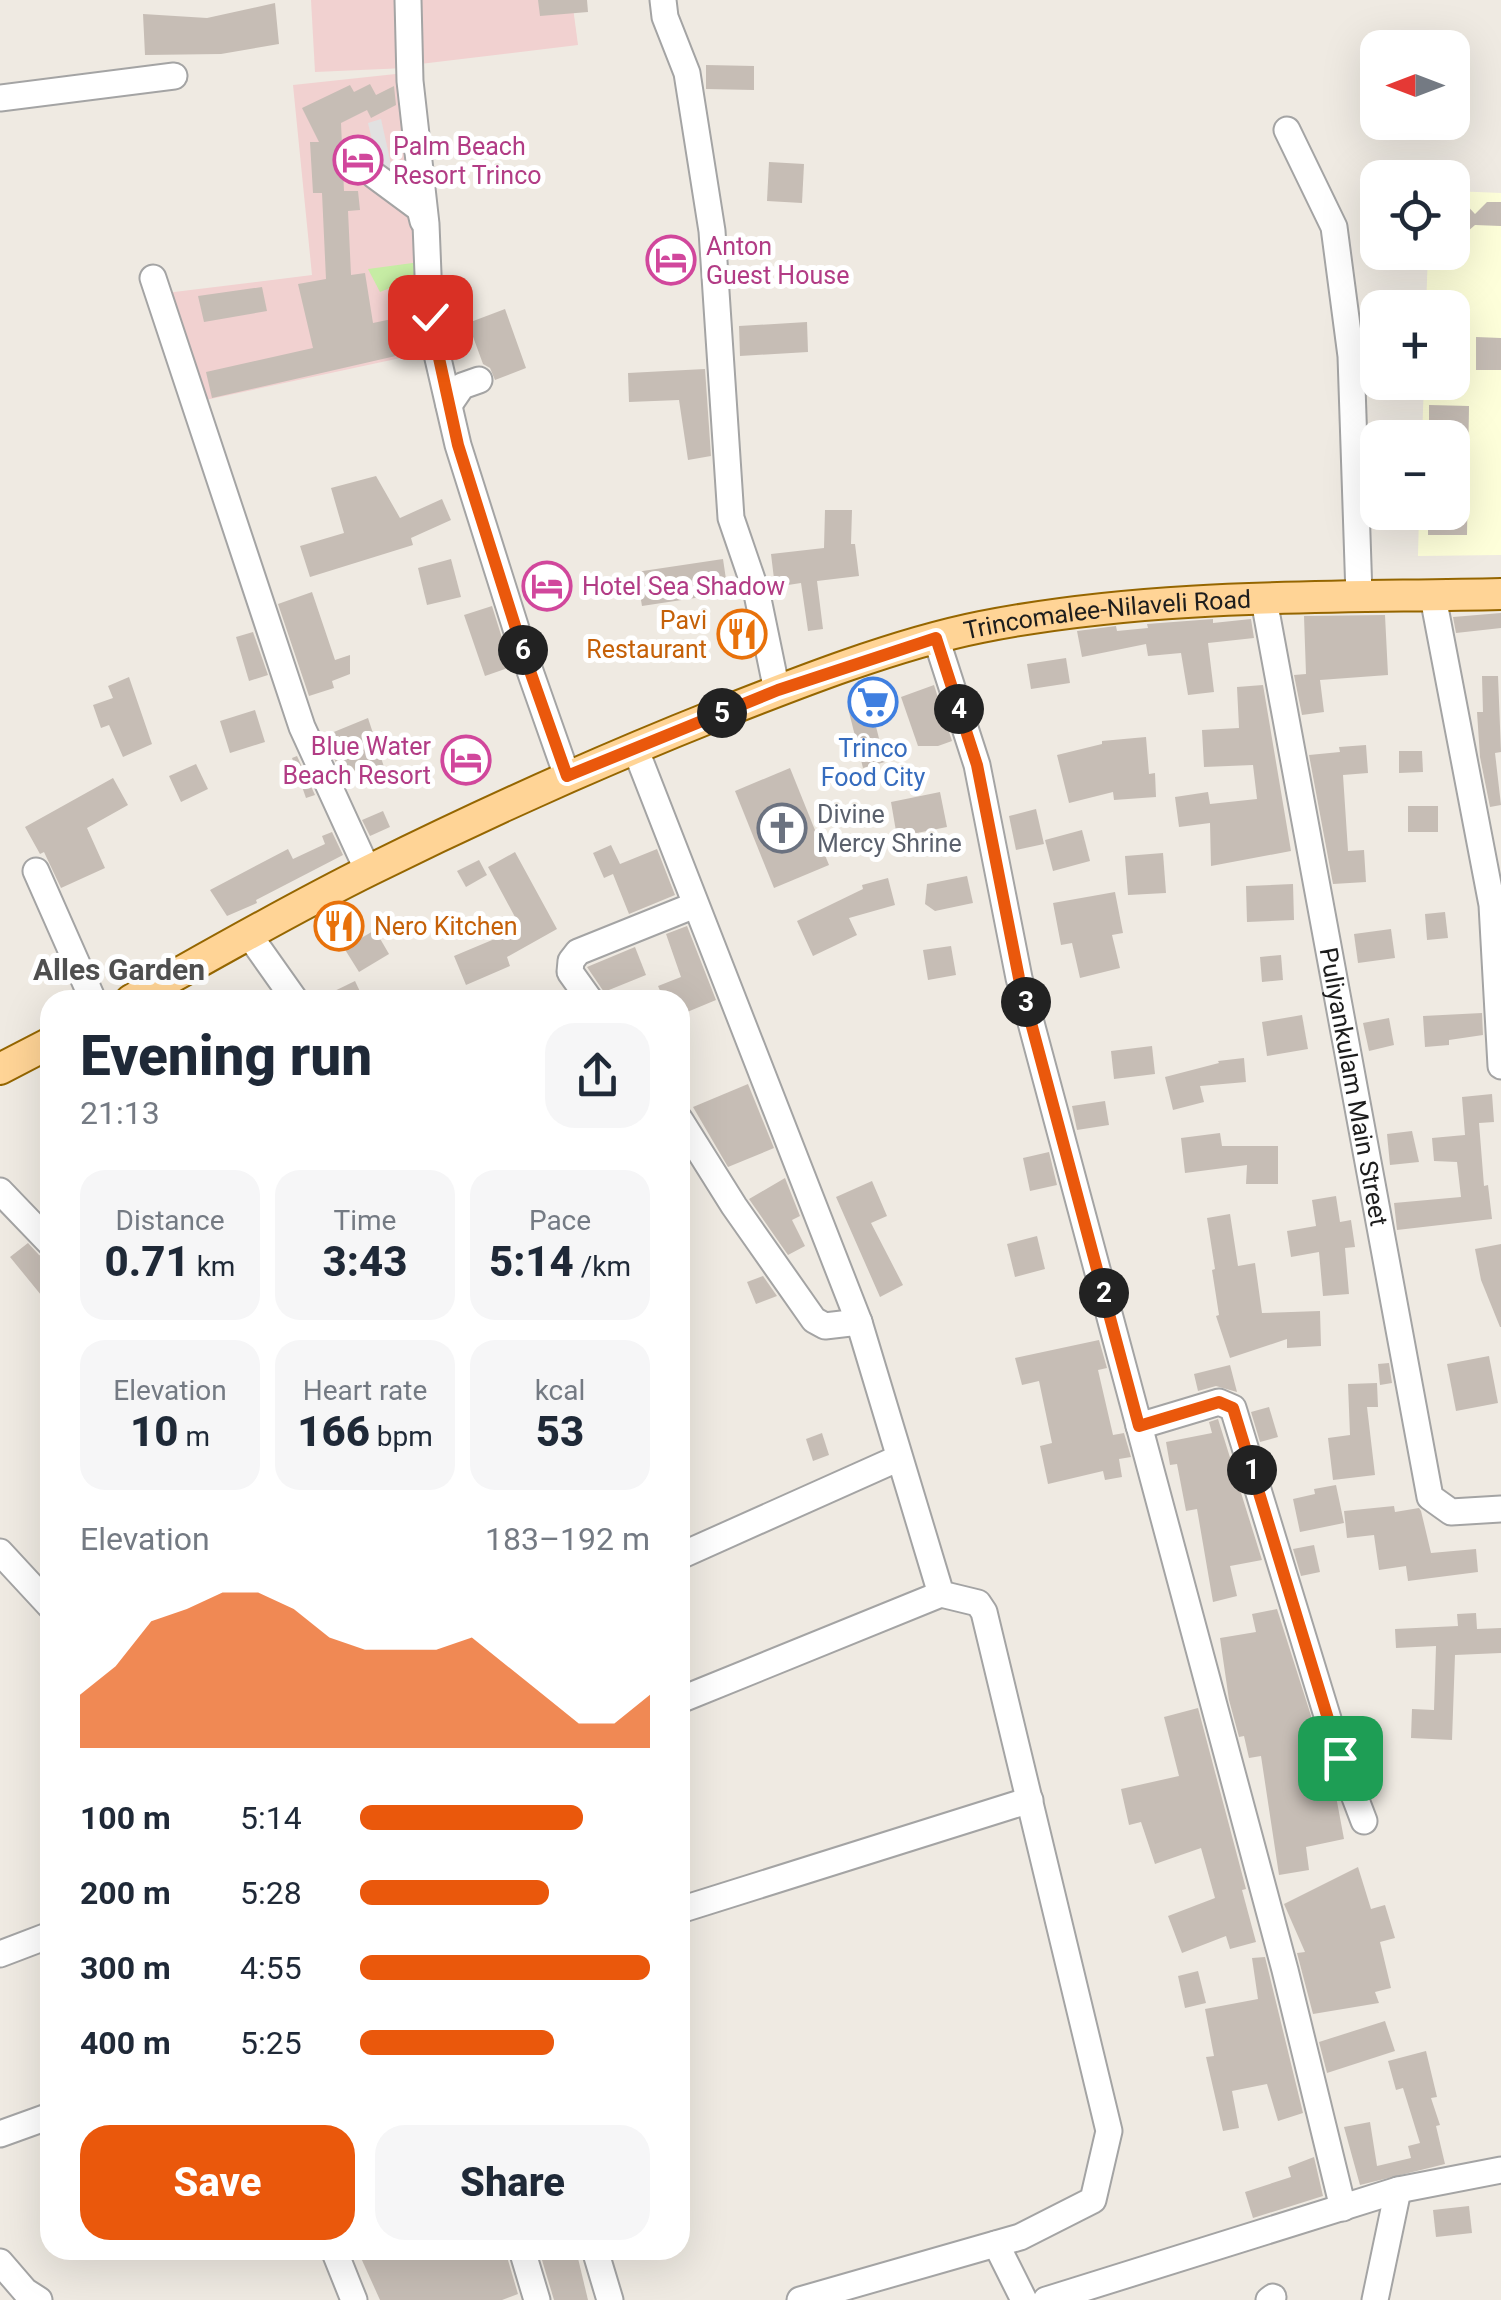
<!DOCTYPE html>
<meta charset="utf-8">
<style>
:root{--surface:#fff;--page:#f6f6f7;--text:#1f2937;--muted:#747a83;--accent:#ea580c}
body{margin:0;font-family:Roboto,sans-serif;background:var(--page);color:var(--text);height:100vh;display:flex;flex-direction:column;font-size:38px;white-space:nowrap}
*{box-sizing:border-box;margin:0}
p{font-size:32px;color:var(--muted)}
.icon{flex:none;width:55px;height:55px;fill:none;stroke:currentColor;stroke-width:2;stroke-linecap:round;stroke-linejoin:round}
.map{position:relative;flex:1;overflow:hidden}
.sheet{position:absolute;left:40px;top:990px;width:650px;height:1270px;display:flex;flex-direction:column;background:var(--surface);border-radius:30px;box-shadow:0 10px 40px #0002}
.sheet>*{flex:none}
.needle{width:65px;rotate:270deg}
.controls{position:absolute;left:1360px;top:30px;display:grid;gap:20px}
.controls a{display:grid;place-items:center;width:110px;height:110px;border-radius:20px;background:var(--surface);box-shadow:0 10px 40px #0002;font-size:50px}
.pin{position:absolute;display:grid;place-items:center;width:85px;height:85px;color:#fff;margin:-42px;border-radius:20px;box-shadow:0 5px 15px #0006}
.km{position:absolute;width:50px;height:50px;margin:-25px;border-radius:50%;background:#222;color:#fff;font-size:28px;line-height:50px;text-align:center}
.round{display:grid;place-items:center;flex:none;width:105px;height:105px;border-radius:30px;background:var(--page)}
.headline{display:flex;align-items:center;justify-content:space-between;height:170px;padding:0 40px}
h1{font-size:55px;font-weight:800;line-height:75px}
.stats{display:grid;grid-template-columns:repeat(3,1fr);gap:15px;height:170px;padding:10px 40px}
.stats div{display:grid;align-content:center;border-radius:25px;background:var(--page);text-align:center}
.stats b{font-size:42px;font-weight:800}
.stats small{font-size:28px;font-weight:400}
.stats p{font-size:28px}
.chart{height:280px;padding:20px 40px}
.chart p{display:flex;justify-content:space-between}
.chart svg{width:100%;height:180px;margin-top:10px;fill:var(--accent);opacity:.7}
.action{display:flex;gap:20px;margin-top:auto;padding:20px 40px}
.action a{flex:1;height:115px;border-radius:30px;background:var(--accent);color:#fff;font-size:40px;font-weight:800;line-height:115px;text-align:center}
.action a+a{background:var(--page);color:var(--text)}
ul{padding:0 40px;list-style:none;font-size:32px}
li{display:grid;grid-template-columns:160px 120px 1fr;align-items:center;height:75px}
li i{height:25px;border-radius:12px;background:var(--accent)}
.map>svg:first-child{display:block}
.commercial{fill:#f1d1d0}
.education{fill:#feffda}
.grass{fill:#c6eca4}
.parking{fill:#e1e1e1}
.building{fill:#c6bdb5}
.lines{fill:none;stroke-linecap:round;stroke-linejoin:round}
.minor-casing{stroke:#a4a4a4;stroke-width:29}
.major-casing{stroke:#956600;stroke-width:34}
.minor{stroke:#fff;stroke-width:25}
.major{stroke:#ffd496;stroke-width:30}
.route-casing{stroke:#fff;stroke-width:20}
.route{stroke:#ea580c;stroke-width:12}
.labels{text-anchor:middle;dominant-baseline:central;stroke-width:10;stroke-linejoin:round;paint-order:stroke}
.hotel-label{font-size:25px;fill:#b23c85;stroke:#fff;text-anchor:start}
.street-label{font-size:25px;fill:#1d1d1d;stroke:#fff}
.food-label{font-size:25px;fill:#c56008;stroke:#fff;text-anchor:end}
.shop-label{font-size:25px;fill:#366cbe;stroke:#fff}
.worship-label{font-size:25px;fill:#5b616d;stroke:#fff;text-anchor:start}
.quarter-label{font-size:30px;font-weight:bold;fill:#505050;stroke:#fff}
</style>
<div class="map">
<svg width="1501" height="2300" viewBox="0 0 1501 2300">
<rect width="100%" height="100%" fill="#efeae2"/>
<g class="commercial">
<polygon points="311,0 403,0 406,68 315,72"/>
<polygon points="418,0 572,0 578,45 420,64"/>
<polygon points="405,73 433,351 201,401 166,293 312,275 293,85"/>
</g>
<polygon class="education" points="1453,191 1501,193 1501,555 1418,556 1419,513 1452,512 1452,438 1422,437 1424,383 1452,382 1452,308 1426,307 1428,253 1452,252"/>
<polygon class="grass" points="420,262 422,275 380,292 368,269"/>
<polygon class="parking" points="381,119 396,187 381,178 368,123"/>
<g class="building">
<polygon points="538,0 587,0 588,12 540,16"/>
<polygon points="275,3 279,44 221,54 145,55 143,14 207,18"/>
<polygon points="706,65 754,66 754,90 706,89"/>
<polygon points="370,84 376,95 394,86 396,105 371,118 367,110 341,123 344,191 358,191 360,210 348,211 351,275 365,273 373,323 392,319 400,355 212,398 206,372 313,348 298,284 326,279 322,193 313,193 310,142 319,142 302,108 350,85 354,92"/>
<polygon points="769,162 804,164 802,203 767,201"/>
<polygon points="1461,199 1475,214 1487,202 1501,202 1501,226 1475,225 1452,245 1452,208"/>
<polygon points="262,287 267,311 204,322 198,296"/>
<polygon points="505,309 526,368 495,380 490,368 483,364 468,323"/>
<polygon points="807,322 808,352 740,356 739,326"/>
<polygon points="1476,337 1501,338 1501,370 1476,370"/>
<polygon points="705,369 711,456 688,460 679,400 629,402 628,373"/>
<polygon points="1429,405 1469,406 1467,535 1428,535 1428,512 1452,512 1452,438 1429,438"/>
<polygon points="376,476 400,518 442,499 451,520 411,538 413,545 310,577 300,546 344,533 331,488"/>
<polygon points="825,510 852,510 851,544 855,544 859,576 817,581 823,629 808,631 801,583 775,587 771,554 824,548"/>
<polygon points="451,559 461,597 427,605 418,568"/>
<polygon points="723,559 728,593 642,606 636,572"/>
<polygon points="312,592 335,660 350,655 350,674 332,681 334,688 309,696 278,604"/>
<polygon points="492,606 511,667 485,676 464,615"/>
<polygon points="1501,613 1501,628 1456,633 1453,617"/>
<polygon points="1385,615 1388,675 1320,680 1324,712 1302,715 1294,675 1306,674 1304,616"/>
<polygon points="1213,619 1213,623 1251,619 1254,638 1208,643 1214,692 1188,695 1181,653 1148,656 1146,644 1082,657 1077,631 1116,626 1117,631 1148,628 1147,624"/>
<polygon points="253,632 268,675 249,681 236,637"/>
<polygon points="1066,658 1070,683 1031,689 1027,664"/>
<polygon points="1482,676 1498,676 1501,752 1495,753 1501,805 1490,807 1480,757 1477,712 1483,712"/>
<polygon points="129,677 152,744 123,757 109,725 101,728 93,705 113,698 108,686"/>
<polygon points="934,685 952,741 938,746 918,746 901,697"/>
<polygon points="1263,685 1291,851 1211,866 1210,823 1179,827 1175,797 1208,792 1210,804 1257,799 1253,765 1204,767 1202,730 1239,728 1237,687"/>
<polygon points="870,703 885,762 863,768 848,708"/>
<polygon points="255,710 265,742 230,753 220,721"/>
<polygon points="368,718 386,773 361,783 356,770 342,776 324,736"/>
<polygon points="1146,737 1149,774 1155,773 1156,797 1114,800 1113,792 1069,803 1057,755 1102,744 1102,741"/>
<polygon points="1366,745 1368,773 1343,775 1348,851 1364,850 1366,882 1333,884 1309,755 1340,752 1339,747"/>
<polygon points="1399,751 1422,751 1423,772 1399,773"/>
<polygon points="297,756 315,795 306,798 292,758"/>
<polygon points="196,764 208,789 181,802 169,776"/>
<polygon points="790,768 829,865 774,888 735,791"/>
<polygon points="113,778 128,805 87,828 105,868 61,888 44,852 40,854 25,827"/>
<polygon points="940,792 947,827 897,837 891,802"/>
<rect x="1408" y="806" width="30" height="26"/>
<polygon points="1036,809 1044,844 1016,850 1009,816"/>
<polygon points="383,811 390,827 370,836 362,820"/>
<polygon points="1082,830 1090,861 1053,871 1045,840"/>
<polygon points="332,832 343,855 256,900 257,903 227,916 210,890 288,849 293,859 325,844 322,836"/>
<polygon points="611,845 620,864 657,849 675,895 629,914 613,874 604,878 593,853"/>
<polygon points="515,852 557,929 507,957 510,966 466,985 454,956 521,928 488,867"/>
<polygon points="1163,853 1166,893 1128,895 1125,856"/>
<polygon points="479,860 487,875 466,887 457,871"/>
<polygon points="967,876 973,903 935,911 925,904 927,884"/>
<polygon points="888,878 895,905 849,918 857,935 813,956 797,921 863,889 862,885"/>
<polygon points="1293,884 1294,920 1247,922 1246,886"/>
<polygon points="1115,892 1123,933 1112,935 1120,968 1080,978 1072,943 1061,945 1053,903"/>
<polygon points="1445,912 1448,938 1427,940 1425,914"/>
<polygon points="687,926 716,1000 680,1015 680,1000 664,1000 658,986 681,977 666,934"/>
<polygon points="1391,929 1395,958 1358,963 1354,934"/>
<polygon points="375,930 389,954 359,972 344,948"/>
<polygon points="951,946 956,975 928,980 923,950"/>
<polygon points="635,947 646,975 604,992 587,967"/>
<polygon points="1281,955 1283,980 1262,982 1260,957"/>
<polygon points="355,981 364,1000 316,1000"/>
<polygon points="1482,1013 1483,1035 1449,1040 1449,1045 1425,1047 1423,1016"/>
<polygon points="1302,1015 1308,1049 1267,1056 1262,1022"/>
<polygon points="1389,1018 1394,1045 1369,1051 1363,1023"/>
<polygon points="1152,1046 1155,1074 1114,1079 1111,1051"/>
<polygon points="1244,1058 1246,1082 1200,1086 1204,1102 1173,1110 1165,1077 1219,1063 1218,1061"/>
<polygon points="748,1084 774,1148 728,1167 693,1107"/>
<polygon points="1492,1094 1494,1122 1479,1123 1484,1186 1488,1185 1492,1219 1397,1230 1394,1203 1461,1197 1457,1162 1434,1161 1432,1138 1465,1135 1462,1097"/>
<polygon points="1105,1101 1109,1125 1077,1130 1072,1106"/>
<polygon points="1412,1131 1419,1162 1390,1165 1387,1134"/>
<polygon points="1220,1133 1222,1146 1278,1146 1278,1184 1246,1184 1247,1165 1185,1173 1181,1138"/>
<polygon points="1049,1152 1057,1185 1030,1191 1023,1158"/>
<polygon points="785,1178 800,1216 792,1220 805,1246 788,1255 749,1199"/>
<polygon points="872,1181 887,1216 871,1223 903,1285 880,1297 836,1197"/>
<polygon points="1336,1196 1340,1222 1351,1220 1355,1247 1345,1248 1349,1294 1323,1296 1319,1252 1291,1257 1287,1231 1316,1226 1312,1200"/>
<polygon points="1230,1214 1238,1266 1255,1263 1262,1313 1320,1311 1321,1346 1287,1348 1287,1339 1230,1358 1216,1316 1219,1315 1212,1270 1215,1269 1207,1218"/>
<polygon points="1037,1236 1045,1269 1015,1277 1007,1244"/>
<polygon points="28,1243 39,1255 50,1259 50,1306 10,1257"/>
<polygon points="1501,1244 1501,1327 1500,1327 1481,1280 1475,1249"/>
<polygon points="763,1276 777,1296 756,1304 747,1282"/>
<polygon points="1099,1340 1107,1368 1098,1370 1113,1435 1124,1433 1131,1457 1119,1459 1122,1477 1105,1480 1103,1471 1048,1484 1040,1446 1052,1443 1039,1381 1022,1385 1015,1358"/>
<polygon points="1489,1356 1498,1403 1456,1411 1447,1364"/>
<polygon points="1389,1363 1392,1383 1380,1385 1378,1364"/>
<polygon points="1230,1365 1237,1392 1216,1386 1198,1391 1194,1374"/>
<polygon points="1377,1383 1378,1407 1367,1407 1375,1475 1333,1480 1328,1438 1350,1435 1348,1384"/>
<polygon points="1269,1407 1278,1437 1260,1442 1251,1412"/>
<polygon points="1218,1419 1262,1560 1230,1566 1237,1596 1213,1602 1197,1509 1186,1511 1177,1464 1170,1465 1166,1442 1212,1433 1209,1422"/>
<polygon points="822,1433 829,1455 813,1461 806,1439"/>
<polygon points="1336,1485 1344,1523 1300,1532 1293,1499 1315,1494 1314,1489"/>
<polygon points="1394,1506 1395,1512 1419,1508 1421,1511 1431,1553 1476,1549 1478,1572 1408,1581 1406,1566 1379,1570 1374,1535 1347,1538 1344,1511"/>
<polygon points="1314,1545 1320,1572 1301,1576 1293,1549"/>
<polygon points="1277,1609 1335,1791 1344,1839 1306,1847 1309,1870 1279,1875 1261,1756 1249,1758 1244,1736 1239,1737 1229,1700 1220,1638 1256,1632 1252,1614"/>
<polygon points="1476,1613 1477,1629 1501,1628 1501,1653 1455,1655 1452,1740 1411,1738 1412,1709 1434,1710 1436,1646 1396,1648 1395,1629 1458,1626 1457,1614"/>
<polygon points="1198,1708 1246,1889 1242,1890 1256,1942 1230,1949 1226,1936 1182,1953 1168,1916 1215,1898 1201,1848 1155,1864 1141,1822 1129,1825 1121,1789 1179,1776 1164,1717"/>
<polygon points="1358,1867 1371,1909 1385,1905 1395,1938 1380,1942 1391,1988 1375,1992 1379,2003 1313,2014 1297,1953 1305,1952 1284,1904"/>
<polygon points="1265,1957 1303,2113 1278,2121 1267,2084 1232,2091 1239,2128 1223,2131 1206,2057 1214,2056 1205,2009 1258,1999 1252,1958"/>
<polygon points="1198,1971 1206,2003 1185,2008 1178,1976"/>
<polygon points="1385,2021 1395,2051 1327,2073 1319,2042"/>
<polygon points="1426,2051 1437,2097 1431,2098 1440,2125 1436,2126 1445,2164 1360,2185 1344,2127 1370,2122 1377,2166 1411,2158 1408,2146 1420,2143 1403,2088 1396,2090 1388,2061"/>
<polygon points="1314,2157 1323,2196 1253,2218 1245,2192 1291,2177 1288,2167"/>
<polygon points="1469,2206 1472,2233 1436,2237 1433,2210"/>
<polygon points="378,2250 505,2250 518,2294 502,2300 380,2300 361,2258"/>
<polygon points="576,2250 588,2300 554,2300 542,2260"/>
</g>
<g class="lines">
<g class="minor-casing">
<g id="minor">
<polyline points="408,0 410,81 426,224 430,324 458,445 524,654 567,776"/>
<polyline points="663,0 665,17 687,73 712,231 731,518 757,594 777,691"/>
<polyline points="0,98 174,76"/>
<polyline points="1287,130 1334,227 1351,356 1359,595"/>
<polyline points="374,175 420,209 423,221"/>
<polyline points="153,278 302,727 368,871"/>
<polyline points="449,405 462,386 479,380"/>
<polyline points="1433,597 1492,905 1501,1066"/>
<path id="s1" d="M1264,600L1430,1497L1451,1512L1501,1509"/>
<polyline points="936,638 977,765 1019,978 1285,1970 1343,2208"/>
<polyline points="635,748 859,1322 941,1594 978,1603 984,1612 1109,2131 1093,2200 1020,2237 800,2300"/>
<polyline points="36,871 93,1000"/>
<polyline points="249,935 295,1000"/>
<polyline points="590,1000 570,972 571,961 578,952 695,905"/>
<polyline points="680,1120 734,1206 814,1320 825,1326 859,1322"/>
<polyline points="0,1191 50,1243"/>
<polyline points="1139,1426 1219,1402 1233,1408 1340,1758 1364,1821"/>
<polyline points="0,1552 50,1606"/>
<polyline points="680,1556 899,1458"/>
<polyline points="680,1700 941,1594"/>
<polyline points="680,1910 1030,1800"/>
<polyline points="0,1954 50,1935"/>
<polyline points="0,2134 50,2116"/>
<polyline points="996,2244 1024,2300"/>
<polyline points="334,2250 354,2300"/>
<polyline points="522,2250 537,2300"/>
<polyline points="595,2250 610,2300"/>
<polyline points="0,2262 25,2291 39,2300"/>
<polyline points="1046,2300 1398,2190 1501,2170"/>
<polyline points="1269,2300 1273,2297"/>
<polyline points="1375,2300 1398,2190"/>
</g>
</g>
<g class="major-casing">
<g id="major">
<path id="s2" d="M131,1000C210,956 289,910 370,870C483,814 598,762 716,715C797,683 896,644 981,627C1152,593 1328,598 1501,594"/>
<polyline points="0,1069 50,1043"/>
</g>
</g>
<use href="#minor" class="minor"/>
<use href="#major" class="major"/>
</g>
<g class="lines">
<g class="route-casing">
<polyline id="route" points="430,317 458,445 524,654 567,776 778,690 936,638 977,765 1019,978 1139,1426 1219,1402 1233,1408 1340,1758"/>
</g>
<use href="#route" class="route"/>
</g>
<defs>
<g id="hotel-ring" transform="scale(2.5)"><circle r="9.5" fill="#fff" stroke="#d1479c" stroke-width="1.5"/><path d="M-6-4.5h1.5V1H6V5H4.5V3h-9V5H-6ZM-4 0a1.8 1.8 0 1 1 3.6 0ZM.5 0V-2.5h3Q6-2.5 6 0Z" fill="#d1479c"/></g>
<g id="restaurant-ring" transform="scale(2.5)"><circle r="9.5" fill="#fff" stroke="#e8710a" stroke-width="1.5"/><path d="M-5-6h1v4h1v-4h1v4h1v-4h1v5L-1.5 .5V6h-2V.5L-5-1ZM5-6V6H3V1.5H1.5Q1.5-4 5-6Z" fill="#e8710a"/></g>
<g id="supermarket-ring" transform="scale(2.5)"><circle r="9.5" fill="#fff" stroke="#3f7fe0" stroke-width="1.5"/><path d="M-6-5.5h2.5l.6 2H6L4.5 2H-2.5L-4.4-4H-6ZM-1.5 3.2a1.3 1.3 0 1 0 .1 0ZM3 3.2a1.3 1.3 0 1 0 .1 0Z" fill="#3f7fe0"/></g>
<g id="church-ring" transform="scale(2.5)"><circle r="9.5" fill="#fff" stroke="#6b7280" stroke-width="1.5"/><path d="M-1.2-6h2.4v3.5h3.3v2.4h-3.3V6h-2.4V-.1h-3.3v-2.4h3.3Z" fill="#6b7280"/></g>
</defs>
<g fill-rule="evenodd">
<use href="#hotel-ring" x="358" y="160"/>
<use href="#hotel-ring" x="671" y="260"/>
<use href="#hotel-ring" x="547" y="586"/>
<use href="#restaurant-ring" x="742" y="634"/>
<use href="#supermarket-ring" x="873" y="702"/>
<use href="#hotel-ring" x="466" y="760"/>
<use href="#church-ring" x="782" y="828"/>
<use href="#restaurant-ring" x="339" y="926"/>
</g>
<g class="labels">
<g class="hotel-label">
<text x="393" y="146">Palm Beach<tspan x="393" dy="29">Resort Trinco</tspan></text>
<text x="706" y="246">Anton<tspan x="706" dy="29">Guest House</tspan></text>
<text x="582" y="586">Hotel Sea Shadow</text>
<text x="431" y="746" text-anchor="end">Blue Water<tspan x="431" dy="29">Beach Resort</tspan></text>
</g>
<g class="street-label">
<text stroke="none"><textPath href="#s2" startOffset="1058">Trincomalee-Nilaveli Road</textPath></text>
<text stroke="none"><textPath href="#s1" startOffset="495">Puliyankulam Main Street</textPath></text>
</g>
<g class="food-label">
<text x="707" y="620">Pavi<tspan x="707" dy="29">Restaurant</tspan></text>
<text x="374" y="926" text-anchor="start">Nero Kitchen</text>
</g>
<g class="shop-label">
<text x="873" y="748">Trinco<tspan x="873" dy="29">Food City</tspan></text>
</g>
<g class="worship-label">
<text x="817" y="814">Divine<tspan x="817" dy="29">Mercy Shrine</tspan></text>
</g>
<g class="quarter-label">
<text x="119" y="969">Alles Garden</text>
</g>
</g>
</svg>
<div class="controls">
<a><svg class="needle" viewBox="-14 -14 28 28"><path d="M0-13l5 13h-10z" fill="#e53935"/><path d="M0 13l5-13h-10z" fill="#747a83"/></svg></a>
<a><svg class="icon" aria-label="locate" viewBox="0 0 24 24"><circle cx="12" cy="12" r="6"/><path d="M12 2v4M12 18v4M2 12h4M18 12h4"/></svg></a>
<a>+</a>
<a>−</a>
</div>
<div class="pin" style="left:1340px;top:1758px;background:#1e9e55"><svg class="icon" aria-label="arrive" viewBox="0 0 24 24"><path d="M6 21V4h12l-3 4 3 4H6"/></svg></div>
<div class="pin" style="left:430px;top:317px;background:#d93025"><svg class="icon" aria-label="check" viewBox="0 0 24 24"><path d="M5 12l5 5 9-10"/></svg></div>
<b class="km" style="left:1252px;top:1470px">1</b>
<b class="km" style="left:1104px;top:1293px">2</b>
<b class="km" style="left:1026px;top:1002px">3</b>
<b class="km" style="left:959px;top:709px">4</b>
<b class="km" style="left:722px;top:713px">5</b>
<b class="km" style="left:523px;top:650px">6</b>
<section class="sheet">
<div class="headline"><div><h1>Evening run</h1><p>21:13</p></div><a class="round"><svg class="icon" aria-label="share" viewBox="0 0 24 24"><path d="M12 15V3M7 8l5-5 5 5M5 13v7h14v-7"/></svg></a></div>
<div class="stats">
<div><p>Distance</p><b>0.71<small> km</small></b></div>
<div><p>Time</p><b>3:43</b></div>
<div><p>Pace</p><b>5:14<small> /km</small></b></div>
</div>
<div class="stats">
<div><p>Elevation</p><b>10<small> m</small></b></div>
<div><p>Heart rate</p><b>166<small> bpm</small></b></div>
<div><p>kcal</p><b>53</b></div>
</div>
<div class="chart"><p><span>Elevation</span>183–192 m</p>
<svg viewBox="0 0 160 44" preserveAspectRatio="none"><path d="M0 44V31L10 24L20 13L30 10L40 6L50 6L60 10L70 17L80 20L90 20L100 20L110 17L120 24L130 31L140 38L150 38L160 31V44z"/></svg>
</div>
<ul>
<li><b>100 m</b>5:14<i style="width:77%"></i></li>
<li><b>200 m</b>5:28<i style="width:65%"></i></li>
<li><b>300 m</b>4:55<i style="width:100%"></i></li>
<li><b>400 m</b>5:25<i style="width:67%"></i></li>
</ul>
<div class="action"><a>Save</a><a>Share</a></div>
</section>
</div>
